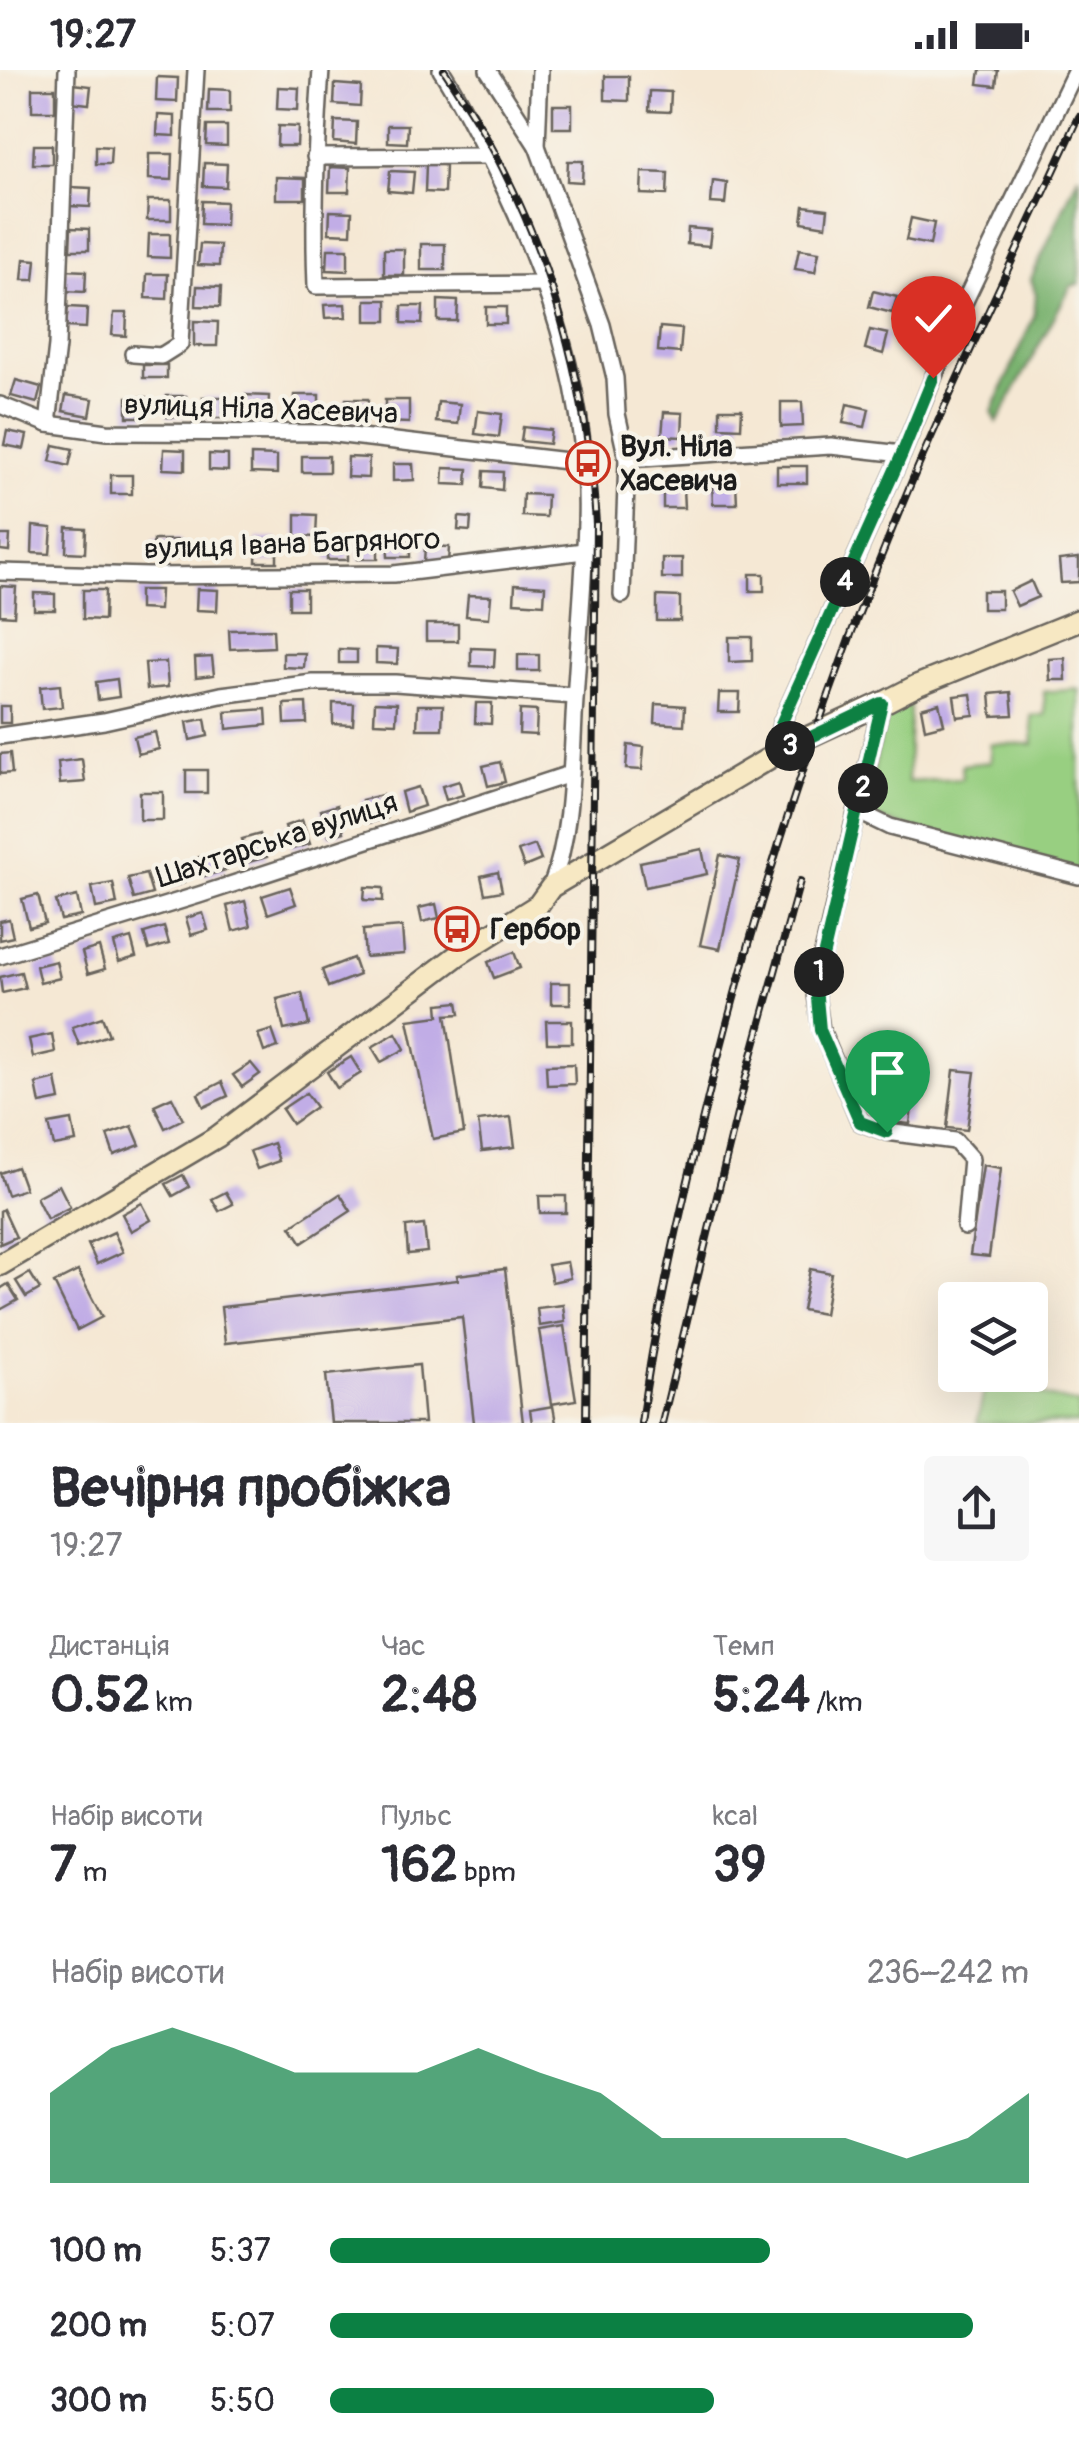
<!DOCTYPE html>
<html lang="uk">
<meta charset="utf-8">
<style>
:root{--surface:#fff;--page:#f7f7f7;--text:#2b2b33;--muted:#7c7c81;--accent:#0b8043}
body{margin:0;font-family:Pangolin,sans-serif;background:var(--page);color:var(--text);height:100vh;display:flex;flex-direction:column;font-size:38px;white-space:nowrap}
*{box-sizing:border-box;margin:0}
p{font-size:32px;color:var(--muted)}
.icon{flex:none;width:55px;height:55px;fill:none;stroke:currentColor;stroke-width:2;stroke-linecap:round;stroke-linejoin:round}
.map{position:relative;height:1353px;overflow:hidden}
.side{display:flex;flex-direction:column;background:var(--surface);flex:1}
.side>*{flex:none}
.controls{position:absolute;left:938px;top:1212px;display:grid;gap:20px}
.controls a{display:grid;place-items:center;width:110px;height:110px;border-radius:10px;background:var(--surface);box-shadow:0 10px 40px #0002;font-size:50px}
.pin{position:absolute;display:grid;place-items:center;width:85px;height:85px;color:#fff;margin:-102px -42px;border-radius:50% 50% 50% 0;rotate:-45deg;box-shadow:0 0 10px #0007}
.pin .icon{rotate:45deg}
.km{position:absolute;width:50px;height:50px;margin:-25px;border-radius:50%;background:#222;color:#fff;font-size:28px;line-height:50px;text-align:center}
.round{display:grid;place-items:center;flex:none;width:105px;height:105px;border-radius:10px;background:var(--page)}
.headline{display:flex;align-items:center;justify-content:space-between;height:170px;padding:0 50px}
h1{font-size:55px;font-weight:700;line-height:75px}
.figures{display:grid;grid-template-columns:repeat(3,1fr);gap:15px;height:170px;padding:10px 50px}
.figures div{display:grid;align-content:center}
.figures b{font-size:50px;font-weight:700}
.figures small{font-size:28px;font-weight:400}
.figures p{font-size:28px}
.chart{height:280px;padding:20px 50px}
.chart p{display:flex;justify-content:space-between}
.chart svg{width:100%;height:180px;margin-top:10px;fill:var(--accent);opacity:.7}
ul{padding:0 50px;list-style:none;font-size:32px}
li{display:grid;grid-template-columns:160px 120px 1fr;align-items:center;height:75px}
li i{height:25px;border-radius:12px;background:var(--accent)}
.status{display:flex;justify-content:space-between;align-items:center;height:70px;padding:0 50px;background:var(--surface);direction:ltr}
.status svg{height:28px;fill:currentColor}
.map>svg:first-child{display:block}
.green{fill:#98cf81;stroke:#5a764e;stroke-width:2.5}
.forest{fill:#7ab26f;stroke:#4b6746;stroke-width:2.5}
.building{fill:#c1ade6}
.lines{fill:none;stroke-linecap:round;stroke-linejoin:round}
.street-casing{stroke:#68635c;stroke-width:20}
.secondary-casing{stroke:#68635c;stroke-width:25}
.street{stroke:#fff;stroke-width:15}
.secondary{stroke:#f7e8c3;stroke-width:20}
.rail-casing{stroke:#1c1c1c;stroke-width:8}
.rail{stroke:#f7f3e8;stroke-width:4;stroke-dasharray:11;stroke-linecap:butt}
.route-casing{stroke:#fff;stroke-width:20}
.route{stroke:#0b8043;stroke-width:12}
.labels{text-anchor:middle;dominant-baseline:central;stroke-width:8;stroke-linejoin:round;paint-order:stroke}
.street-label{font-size:30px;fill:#1c1c1c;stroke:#f7f3e8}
.poi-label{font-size:30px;font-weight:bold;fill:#1c1c1c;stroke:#f7f3e8;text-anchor:start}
</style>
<div class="status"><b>19:27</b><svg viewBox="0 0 49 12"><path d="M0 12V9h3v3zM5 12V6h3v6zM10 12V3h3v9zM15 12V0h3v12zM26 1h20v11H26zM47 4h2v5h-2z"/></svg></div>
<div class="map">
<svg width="1079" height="1353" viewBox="0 0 1079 1353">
<rect width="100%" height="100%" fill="#f7f3e8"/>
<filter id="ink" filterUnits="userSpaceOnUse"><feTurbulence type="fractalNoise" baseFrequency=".01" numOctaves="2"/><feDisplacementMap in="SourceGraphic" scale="20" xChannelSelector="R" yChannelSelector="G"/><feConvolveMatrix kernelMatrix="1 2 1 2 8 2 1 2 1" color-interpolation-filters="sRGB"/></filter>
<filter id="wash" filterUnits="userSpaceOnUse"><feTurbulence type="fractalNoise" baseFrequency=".0048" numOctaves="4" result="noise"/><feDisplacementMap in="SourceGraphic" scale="40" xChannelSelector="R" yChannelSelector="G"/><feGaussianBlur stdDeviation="2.25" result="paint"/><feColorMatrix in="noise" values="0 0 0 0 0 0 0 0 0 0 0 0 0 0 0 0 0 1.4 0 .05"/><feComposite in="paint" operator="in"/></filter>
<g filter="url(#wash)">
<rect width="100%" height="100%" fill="#f5e8d4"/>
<g class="green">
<polygon points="1079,619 1079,806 865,745 884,646 910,632 908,712 962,709 962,695 991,692 990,674 1033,674 1031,646 1045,645 1044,622"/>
<polygon points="986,1312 1079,1334 1079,1353 977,1353"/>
</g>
<polygon class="forest" points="1079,104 1079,214 1071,216 997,353 992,342 1034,246 1036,224 1031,209"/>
<g id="blocks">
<g class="building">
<polygon points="980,0 998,0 996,16 978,14"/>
<polygon points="605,6 629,6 629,31 605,30"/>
<polygon points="157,7 178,8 177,32 156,31"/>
<polygon points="73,14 91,16 89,34 71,32"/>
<polygon points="335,14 361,16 360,36 334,34"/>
<polygon points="278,17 299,18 298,40 277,39"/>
<rect x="32" y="18" width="23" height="23"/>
<polygon points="209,19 230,20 230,42 208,42"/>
<polygon points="650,21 671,22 670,42 649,41"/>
<rect x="553" y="35" width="19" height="23"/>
<polygon points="158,45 175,46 175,66 157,65"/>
<polygon points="335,51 357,52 356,74 334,72"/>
<polygon points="388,55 408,55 407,73 388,72"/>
<polygon points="207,56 227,56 227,76 206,75"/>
<polygon points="278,56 298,57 297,76 277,76"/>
<polygon points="34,75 52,75 52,94 33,94"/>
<polygon points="96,76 111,77 110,94 96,94"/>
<polygon points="149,84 173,84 172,110 149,109"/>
<polygon points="568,91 583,91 582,112 567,111"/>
<polygon points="204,93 227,94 226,117 203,116"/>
<polygon points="426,94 445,95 444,123 425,122"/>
<polygon points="330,97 350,98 349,122 329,122"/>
<polygon points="390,101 414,102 412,123 388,121"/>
<polygon points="642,102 668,103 667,125 641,124"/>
<polygon points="276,107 305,108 305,129 276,129"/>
<polygon points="713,111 727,113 725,134 711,133"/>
<polygon points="70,117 91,118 90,137 69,136"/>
<polygon points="148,130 171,130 171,150 147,150"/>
<polygon points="202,131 226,132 225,155 201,154"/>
<polygon points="804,136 828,139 826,156 802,152"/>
<polygon points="330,141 352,142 351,164 329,163"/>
<polygon points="911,148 934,153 930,175 906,170"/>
<polygon points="71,158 89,159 89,180 70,180"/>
<polygon points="688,158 711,160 709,176 687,174"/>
<polygon points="149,164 170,164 170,188 148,187"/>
<polygon points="200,174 220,175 219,196 198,195"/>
<rect x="421" y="174" width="24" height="26"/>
<polygon points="328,179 348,179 348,201 327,200"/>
<rect x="384" y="179" width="20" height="26"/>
<polygon points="799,179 819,182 815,202 795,199"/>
<polygon points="24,189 36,190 34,210 22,210"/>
<polygon points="64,200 86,201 85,222 63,221"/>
<polygon points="147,204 168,204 167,229 146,228"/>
<polygon points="197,216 221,217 220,237 196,236"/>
<polygon points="873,221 897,227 892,243 869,237"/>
<rect x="366" y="230" width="21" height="21"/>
<polygon points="438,230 458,231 457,251 438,251"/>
<polygon points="345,234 346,247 325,248 324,235"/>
<polygon points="402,236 423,236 422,254 402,253"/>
<polygon points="68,237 87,238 86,258 66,257"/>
<rect x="486" y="237" width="20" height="17"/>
<polygon points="114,243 127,243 126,266 112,265"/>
<polygon points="194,251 218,252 217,276 194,276"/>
<polygon points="660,257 682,259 680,283 658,281"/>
<polygon points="870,260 888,264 883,284 865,279"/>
<rect x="143" y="295" width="24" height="13"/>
<polygon points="16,310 41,317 37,333 11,326"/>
<polygon points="66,325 93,329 90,346 63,341"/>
<polygon points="245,325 269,326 268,347 244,347"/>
<polygon points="295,325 319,325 319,349 294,348"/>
<rect x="167" y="326" width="19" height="21"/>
<rect x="127" y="327" width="19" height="20"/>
<rect x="203" y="327" width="20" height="21"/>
<polygon points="346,329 368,329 367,351 345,351"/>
<polygon points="385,330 409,330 409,353 385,352"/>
<polygon points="438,332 460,334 458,354 436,352"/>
<polygon points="781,332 802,332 803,356 781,357"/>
<polygon points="847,334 869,339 865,357 843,353"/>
<polygon points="720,339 742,339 741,358 720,357"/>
<polygon points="478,341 502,344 499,367 475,364"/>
<polygon points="664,342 683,343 682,367 662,366"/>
<polygon points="523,357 551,360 549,374 521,371"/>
<polygon points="7,361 27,365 24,379 4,375"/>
<polygon points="54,375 73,379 69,396 50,391"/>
<polygon points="164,379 185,380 185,400 163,399"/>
<polygon points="209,384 228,385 228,401 209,400"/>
<polygon points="251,385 277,386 277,404 251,403"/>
<rect x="302" y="386" width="27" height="16"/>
<polygon points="348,387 369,388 368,408 347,407"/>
<polygon points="393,394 413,394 414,410 393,411"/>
<rect x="777" y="396" width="30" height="17"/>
<polygon points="444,398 468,399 467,415 443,414"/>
<polygon points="484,401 503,402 502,420 483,418"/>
<rect x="111" y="405" width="21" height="19"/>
<polygon points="712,412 736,412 737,434 713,434"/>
<polygon points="663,418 683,418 684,438 663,438"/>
<polygon points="523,424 547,425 546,447 522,446"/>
<polygon points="296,444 317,445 316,467 296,466"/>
<polygon points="459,447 471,448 470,461 458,460"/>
<polygon points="33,456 52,458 50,484 32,483"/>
<polygon points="67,458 86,459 85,483 66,482"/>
<polygon points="0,465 10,465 9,481 0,480"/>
<polygon points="387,465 410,465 410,487 388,487"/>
<rect x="358" y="468" width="20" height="21"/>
<polygon points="257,469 277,469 277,492 256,492"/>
<polygon points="153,470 180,470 180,489 153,488"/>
<rect x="327" y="474" width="21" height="16"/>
<polygon points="425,476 449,477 448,493 424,492"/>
<rect x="662" y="488" width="20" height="20"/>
<polygon points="1079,488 1079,512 1061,513 1059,490"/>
<rect x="750" y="504" width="14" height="17"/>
<polygon points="1031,511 1038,527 1017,536 1010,521"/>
<polygon points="515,514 545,516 544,534 514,532"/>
<polygon points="0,516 16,517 14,546 0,545"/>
<polygon points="197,519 218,520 217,541 196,540"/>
<rect x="289" y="519" width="17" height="20"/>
<polygon points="83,520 105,520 104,550 83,549"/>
<polygon points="139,520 160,520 159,540 139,539"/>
<rect x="982" y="521" width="19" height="18"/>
<polygon points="34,523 55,524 55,540 34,540"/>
<polygon points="468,525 491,526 489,548 466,546"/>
<polygon points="657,526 680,527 680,551 657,551"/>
<rect x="426" y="554" width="32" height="17"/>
<polygon points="273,559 274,577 230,579 229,560"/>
<polygon points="729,567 752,567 752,591 729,592"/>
<polygon points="376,578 398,579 397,594 376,593"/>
<polygon points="471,578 495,579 494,597 471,596"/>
<polygon points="339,579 357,580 357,593 339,593"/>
<polygon points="283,583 305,583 304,598 283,597"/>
<rect x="518" y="585" width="21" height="16"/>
<polygon points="212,587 214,605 196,607 195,588"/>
<polygon points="1065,588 1066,610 1050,610 1049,589"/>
<polygon points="166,592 168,617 147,619 145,593"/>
<polygon points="117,609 119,627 98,630 96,612"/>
<polygon points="60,615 62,637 42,639 40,617"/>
<polygon points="1011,622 1013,645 992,646 990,624"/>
<polygon points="719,623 740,623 739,642 718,642"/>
<polygon points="971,624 974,645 957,647 954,626"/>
<polygon points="375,632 397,633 396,653 374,652"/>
<polygon points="306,633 307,653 285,654 284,634"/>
<polygon points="333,633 354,634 353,655 333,654"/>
<polygon points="476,633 492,633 491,654 475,653"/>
<polygon points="939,633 944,654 925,659 921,638"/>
<polygon points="656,634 685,636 684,655 655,653"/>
<polygon points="418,635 443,635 442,659 417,659"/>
<rect x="0" y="636" width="10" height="17"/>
<polygon points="266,639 267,655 227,659 226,642"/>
<polygon points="520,640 537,641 536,665 519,664"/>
<polygon points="205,649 208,666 190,670 187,652"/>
<polygon points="155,662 159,679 138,684 134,667"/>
<polygon points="628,675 644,677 642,700 626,699"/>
<polygon points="10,683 12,703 0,704 0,684"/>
<polygon points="82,689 85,712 60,714 58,692"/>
<polygon points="500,692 505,712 488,716 483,696"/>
<rect x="186" y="700" width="21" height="23"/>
<polygon points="459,711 463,725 446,730 442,716"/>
<polygon points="418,717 424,736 406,742 401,722"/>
<rect x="140" y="722" width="23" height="28"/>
<polygon points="382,725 387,748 368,753 362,730"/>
<polygon points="337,735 344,762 329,766 321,740"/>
<polygon points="302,750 310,774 292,779 285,756"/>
<polygon points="260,764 267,787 249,792 242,769"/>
<polygon points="535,775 541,790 524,797 518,781"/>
<polygon points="702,779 707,804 645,817 640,792"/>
<polygon points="220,781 226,800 205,806 199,787"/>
<polygon points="720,785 740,790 720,879 700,875"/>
<polygon points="179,797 184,813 166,818 161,802"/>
<polygon points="498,802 502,821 485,824 481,806"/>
<polygon points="146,804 152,824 134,829 128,808"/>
<polygon points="113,813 117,834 96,838 92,817"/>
<polygon points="290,817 296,834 268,844 262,826"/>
<polygon points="365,817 383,818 383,831 364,830"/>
<polygon points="38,825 45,853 29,857 22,829"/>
<polygon points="77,826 81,846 61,850 56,831"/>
<polygon points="245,831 251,856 233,861 227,836"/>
<polygon points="436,834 439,848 422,852 419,838"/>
<polygon points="203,843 208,860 191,865 186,848"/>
<polygon points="9,849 13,867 0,870 0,851"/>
<polygon points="164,857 169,874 149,880 144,863"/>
<polygon points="402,857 404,884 365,887 363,860"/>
<polygon points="131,868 136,887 119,892 114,873"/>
<polygon points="99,877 105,899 88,904 82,882"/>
<polygon points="514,882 520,898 494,908 488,892"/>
<polygon points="353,888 359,905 328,917 322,900"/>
<polygon points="56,891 60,908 40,913 36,896"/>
<polygon points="21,902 25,918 2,923 0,907"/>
<rect x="551" y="913" width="19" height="21"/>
<polygon points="302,923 309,955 284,960 277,929"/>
<polygon points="458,932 460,944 446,945 464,1063 433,1069 408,950 439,946 438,934"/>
<polygon points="102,947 109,965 79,975 72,957"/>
<polygon points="546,951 572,951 572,973 547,973"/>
<polygon points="272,960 278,977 264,982 258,964"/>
<polygon points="396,963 405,979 381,992 372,977"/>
<polygon points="52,964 55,982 33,987 29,969"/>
<polygon points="351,987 361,1003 337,1018 327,1002"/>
<polygon points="897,992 917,994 910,1054 890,1052"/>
<polygon points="251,993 260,1004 242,1017 233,1005"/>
<polygon points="574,994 575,1014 547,1015 546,995"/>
<polygon points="954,1000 975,1002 967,1060 947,1058"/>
<polygon points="56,1009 60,1030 40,1034 36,1014"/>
<polygon points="222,1012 228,1026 204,1037 198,1024"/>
<polygon points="306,1023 316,1037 292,1054 282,1039"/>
<polygon points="172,1027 183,1049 165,1058 154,1035"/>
<polygon points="511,1047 515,1077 482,1081 478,1051"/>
<polygon points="72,1050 76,1072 54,1076 49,1054"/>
<polygon points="132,1056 140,1075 114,1085 107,1065"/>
<polygon points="273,1073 279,1091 257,1099 250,1081"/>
<polygon points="983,1095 1001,1098 989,1187 970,1185"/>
<polygon points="17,1097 25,1119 7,1125 0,1103"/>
<polygon points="183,1105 189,1117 173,1126 166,1114"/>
<polygon points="59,1115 70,1137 47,1149 36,1127"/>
<polygon points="226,1122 233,1134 219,1141 212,1129"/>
<polygon points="340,1124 351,1141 302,1173 291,1156"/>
<polygon points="539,1126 566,1126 566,1143 540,1143"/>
<polygon points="142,1133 151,1150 131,1161 122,1144"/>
<polygon points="3,1139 16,1167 0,1174 0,1141"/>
<polygon points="424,1155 427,1182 408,1184 406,1157"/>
<polygon points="114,1162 123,1182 97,1194 88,1174"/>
<polygon points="567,1192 570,1208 552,1212 548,1195"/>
<polygon points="505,1199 523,1353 474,1353 462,1247 225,1273 221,1237 458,1210 457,1205"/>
<polygon points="810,1199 831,1203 824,1244 802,1240"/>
<polygon points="78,1201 102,1247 77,1260 54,1213"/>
<polygon points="30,1203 40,1219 26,1227 16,1211"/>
<polygon points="8,1214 18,1230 0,1240 0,1219"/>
<polygon points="963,1224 986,1228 986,1230 962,1230"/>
<polygon points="563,1235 565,1252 539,1256 537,1238"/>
<polygon points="564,1256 576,1330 551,1334 539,1260"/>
<polygon points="419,1295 424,1353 331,1353 326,1305"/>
<polygon points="553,1336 556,1353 532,1353 530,1340"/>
</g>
</g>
</g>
<g filter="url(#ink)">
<use href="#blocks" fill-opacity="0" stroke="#68635c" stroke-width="2.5"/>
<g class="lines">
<g class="street-casing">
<g id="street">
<path d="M321,0C316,72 313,143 316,216L543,214"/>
<path d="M441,0C455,21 466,44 478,66C533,169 577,285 585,403C588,438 585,474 583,509C580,549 578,590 575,630C571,691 573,759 551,817"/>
<polyline points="488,0 537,76"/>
<polyline points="540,0 537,76 602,255 615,308 617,344 627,389 622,525"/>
<polyline points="315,87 489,86"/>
<polyline points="133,284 161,286 180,274 196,0"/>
<polyline points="0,335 48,354 107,362 326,363 584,393"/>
<polyline points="48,354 57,276 67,0"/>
<polyline points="627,389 831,376 902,384"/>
<polyline points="0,502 149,506 394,504 584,481"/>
<polyline points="885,632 882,633 815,917 821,960 860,1052 887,1062 955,1071 971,1089 965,1157"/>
<polyline points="0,666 104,651 221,625 313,613 395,613 575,626"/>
<polyline points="784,680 779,665 781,654 902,384 964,233 1076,0"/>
<polyline points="857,741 890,757 1079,806"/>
<polyline points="0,886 199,825 570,704"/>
</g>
</g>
<g class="secondary-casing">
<g id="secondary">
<polyline points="885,632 918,615 1079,550"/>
<polyline points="0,1195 217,1067 458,885 538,835 551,817 795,673 882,633"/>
</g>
</g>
<use href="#street" class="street"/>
<use href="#secondary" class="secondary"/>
<g class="rail-casing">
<g id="rail">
<path d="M444,0C465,32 486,64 503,99C558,208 589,333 596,454L586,1353"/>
<path d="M641,1353C654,1258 675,1165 697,1072C750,849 820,630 909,418C962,293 1022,171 1079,47"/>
<polyline points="662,1353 746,1007 800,811"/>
</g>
</g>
<use href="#rail" class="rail"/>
</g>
</g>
<g class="lines" filter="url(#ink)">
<g class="route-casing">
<polyline id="route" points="887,1062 860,1052 820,960 816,917 882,633 784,680 779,666 781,654 902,384 933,308"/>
</g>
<use href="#route" class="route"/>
</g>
<defs>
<g id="bus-ring" transform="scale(2.25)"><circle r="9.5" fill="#f7f3e8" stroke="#c8321e" stroke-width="1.5"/><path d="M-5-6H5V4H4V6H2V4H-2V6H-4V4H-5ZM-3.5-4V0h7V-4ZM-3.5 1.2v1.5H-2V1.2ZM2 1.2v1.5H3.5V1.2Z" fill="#c8321e"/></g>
</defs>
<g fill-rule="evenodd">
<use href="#bus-ring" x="588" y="393"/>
<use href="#bus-ring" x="457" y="859"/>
</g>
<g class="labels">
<g class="street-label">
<text transform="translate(261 339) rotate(2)">вулиця Ніла Хасевича</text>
<text transform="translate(292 474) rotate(-2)">вулиця Івана Багряного</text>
<text transform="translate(277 770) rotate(-18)">Шахтарська вулиця</text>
</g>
<g class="poi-label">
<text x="620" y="376">Вул. Ніла<tspan x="620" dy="34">Хасевича</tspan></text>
<text x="490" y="859">Гербор</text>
</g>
</g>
</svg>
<div class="controls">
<a><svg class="icon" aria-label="layers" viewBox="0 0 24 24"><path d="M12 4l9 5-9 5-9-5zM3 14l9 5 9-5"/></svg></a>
</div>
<div class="pin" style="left:887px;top:1062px;background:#1e9e55"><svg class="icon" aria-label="arrive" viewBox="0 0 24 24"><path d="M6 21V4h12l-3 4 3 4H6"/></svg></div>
<div class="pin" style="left:933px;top:308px;background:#d93025"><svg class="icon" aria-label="check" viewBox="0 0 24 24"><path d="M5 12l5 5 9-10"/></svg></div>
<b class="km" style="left:819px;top:902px">1</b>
<b class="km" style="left:863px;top:718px">2</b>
<b class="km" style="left:790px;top:676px">3</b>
<b class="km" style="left:845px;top:512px">4</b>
</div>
<section class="side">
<div class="headline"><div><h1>Вечірня пробіжка</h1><p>19:27</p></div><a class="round"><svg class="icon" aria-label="share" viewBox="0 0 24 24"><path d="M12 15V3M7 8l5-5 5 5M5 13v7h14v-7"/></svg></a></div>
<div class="figures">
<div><p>Дистанція</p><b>0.52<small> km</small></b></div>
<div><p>Час</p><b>2:48</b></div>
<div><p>Темп</p><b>5:24<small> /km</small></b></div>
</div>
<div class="figures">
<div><p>Набір висоти</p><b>7<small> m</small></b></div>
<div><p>Пульс</p><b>162<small> bpm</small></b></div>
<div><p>kcal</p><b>39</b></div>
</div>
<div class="chart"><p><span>Набір висоти</span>236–242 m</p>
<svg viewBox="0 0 160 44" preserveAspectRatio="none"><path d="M0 44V22L10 11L20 6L30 11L40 17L50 17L60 17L70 11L80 17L90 22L100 33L110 33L120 33L130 33L140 38L150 33L160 22V44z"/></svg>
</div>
<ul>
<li><b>100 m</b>5:37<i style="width:63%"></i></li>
<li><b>200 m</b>5:07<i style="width:92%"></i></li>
<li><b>300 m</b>5:50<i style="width:55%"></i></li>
</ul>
</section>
